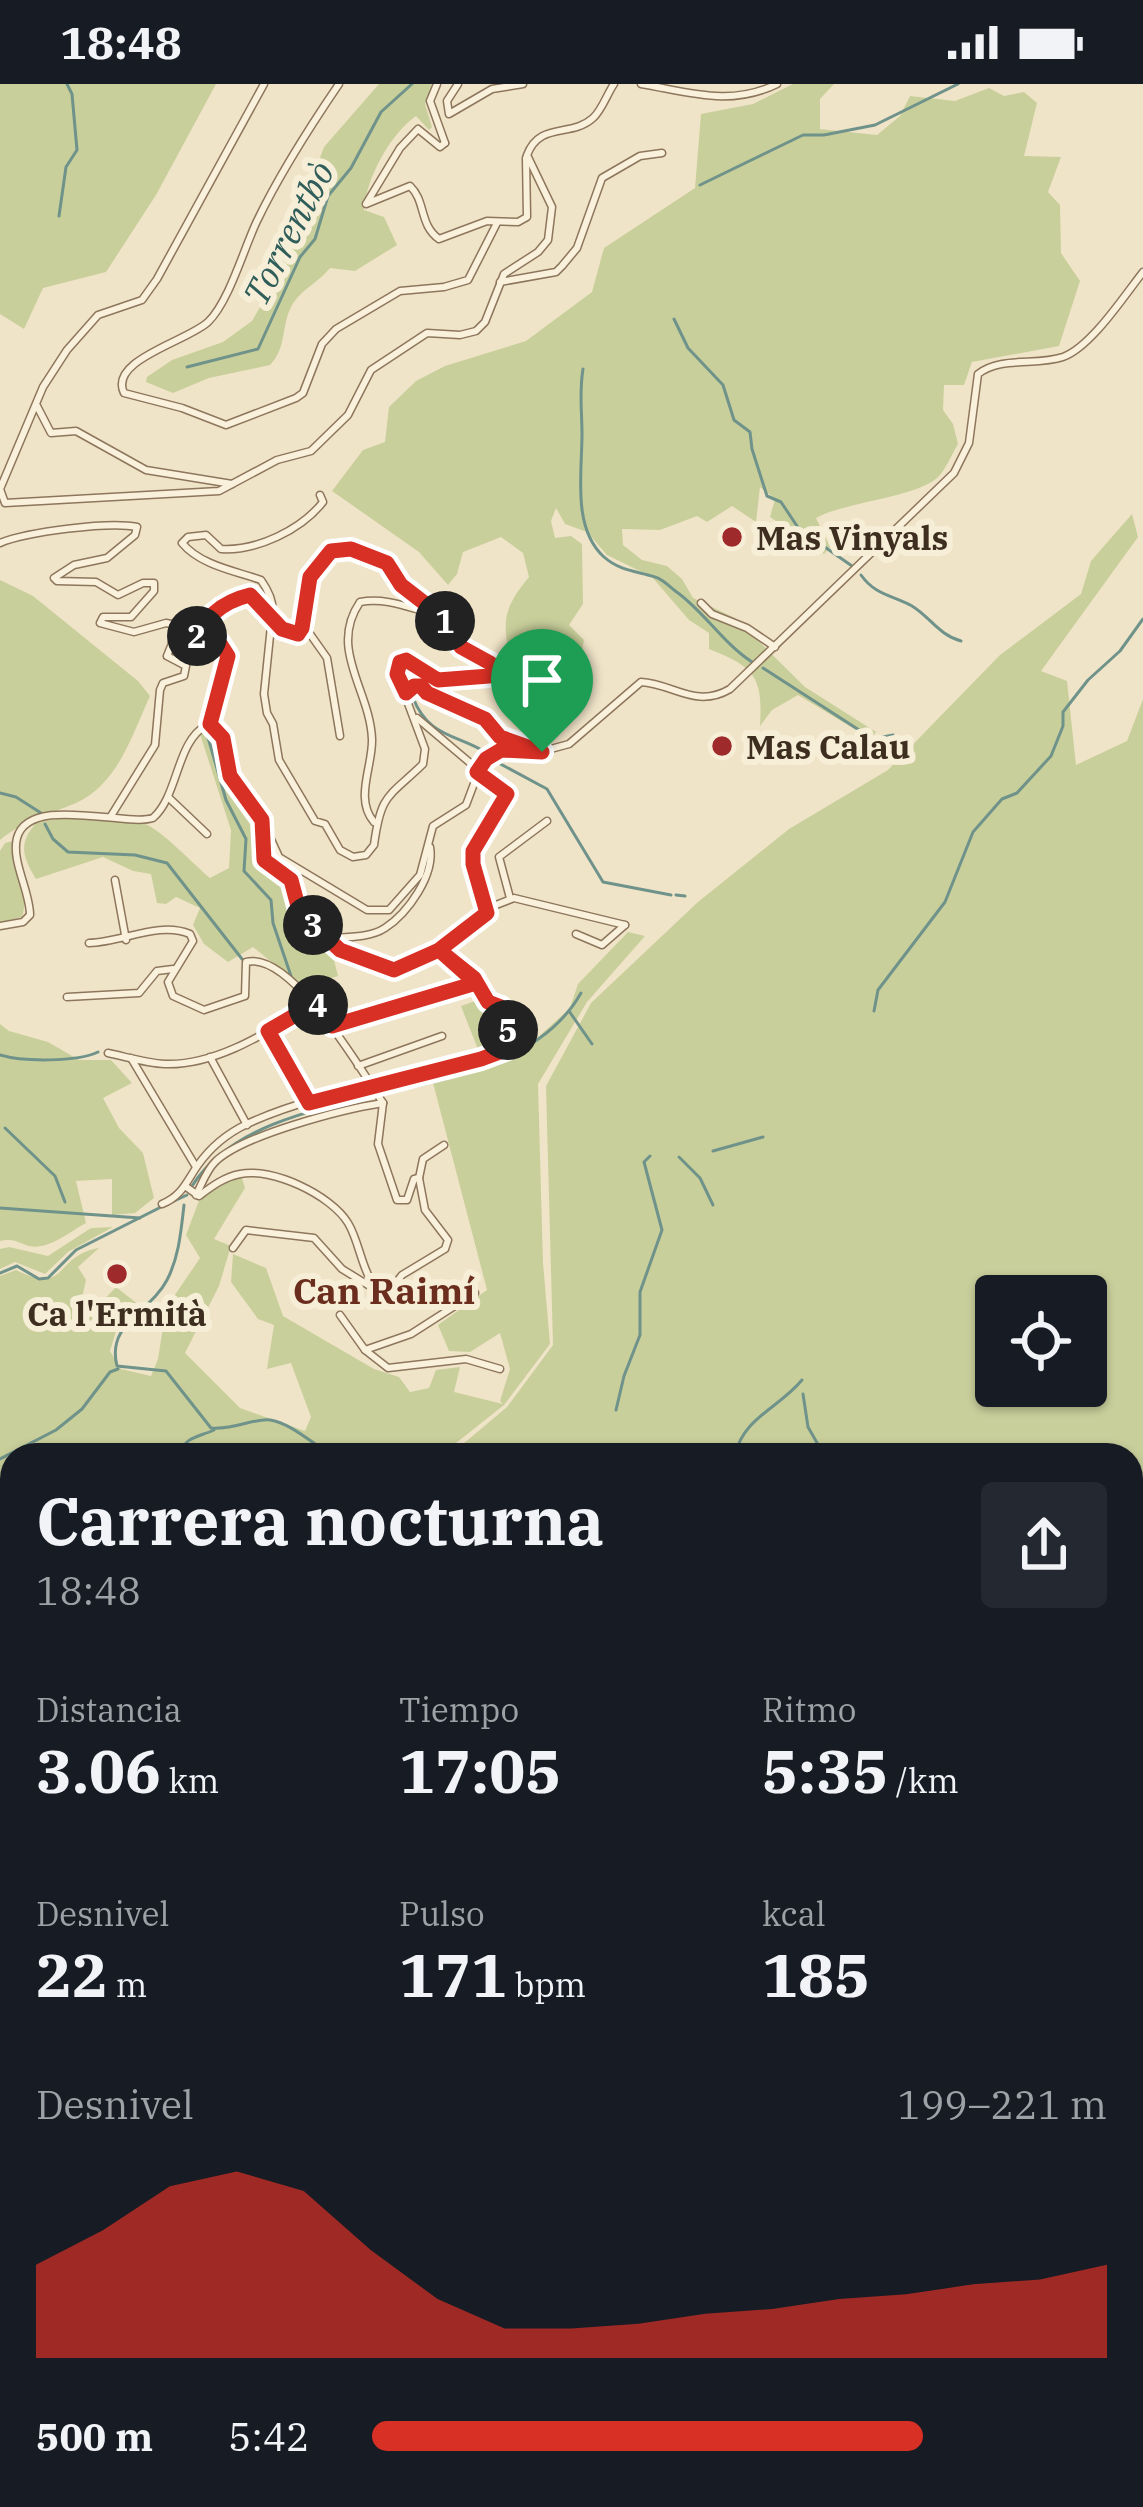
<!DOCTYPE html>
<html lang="es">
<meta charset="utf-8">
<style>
:root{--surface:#171b24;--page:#242831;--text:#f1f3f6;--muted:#9ea1a6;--accent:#d93025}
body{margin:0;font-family:"IBM Plex Serif",serif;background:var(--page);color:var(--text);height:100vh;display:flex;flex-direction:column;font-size:45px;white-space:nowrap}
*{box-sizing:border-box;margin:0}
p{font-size:39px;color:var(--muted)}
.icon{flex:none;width:66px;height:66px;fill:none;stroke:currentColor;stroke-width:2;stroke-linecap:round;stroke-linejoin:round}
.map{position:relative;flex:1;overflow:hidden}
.panel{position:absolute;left:0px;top:1359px;width:1143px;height:1065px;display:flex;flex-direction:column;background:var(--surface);border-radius:36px 36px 0 0;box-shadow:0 3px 9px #0004}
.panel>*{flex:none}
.buttons{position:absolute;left:975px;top:1191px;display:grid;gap:24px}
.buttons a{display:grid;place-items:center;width:132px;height:132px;border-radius:12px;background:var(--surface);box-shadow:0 3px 9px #0004;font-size:60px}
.pin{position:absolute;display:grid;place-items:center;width:102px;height:102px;color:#fff;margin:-123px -51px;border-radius:50% 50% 50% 0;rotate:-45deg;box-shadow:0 0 12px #0007}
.pin .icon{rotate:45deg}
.km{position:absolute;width:60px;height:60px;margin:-30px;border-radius:50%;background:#222;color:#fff;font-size:33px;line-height:60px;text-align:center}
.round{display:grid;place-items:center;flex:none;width:126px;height:126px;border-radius:12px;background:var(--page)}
.overview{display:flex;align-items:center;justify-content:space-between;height:204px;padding:0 36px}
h1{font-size:66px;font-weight:700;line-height:90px}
.metrics{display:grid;grid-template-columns:repeat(3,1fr);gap:18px;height:204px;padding:12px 36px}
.metrics div{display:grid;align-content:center}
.metrics b{font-size:60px;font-weight:700}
.metrics small{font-size:33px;font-weight:400}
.metrics p{font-size:33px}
.chart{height:336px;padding:24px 36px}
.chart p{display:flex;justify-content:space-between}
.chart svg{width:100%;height:216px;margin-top:12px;fill:var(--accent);opacity:.7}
ul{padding:0 36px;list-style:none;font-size:39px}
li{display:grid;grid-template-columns:192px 144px 1fr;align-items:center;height:90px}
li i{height:30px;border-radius:15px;background:var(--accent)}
.status{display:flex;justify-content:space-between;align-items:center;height:84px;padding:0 60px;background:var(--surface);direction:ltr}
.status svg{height:33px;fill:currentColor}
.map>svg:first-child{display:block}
.green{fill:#c9cf9b;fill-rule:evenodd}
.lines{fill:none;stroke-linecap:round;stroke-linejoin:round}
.stream{stroke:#6f938a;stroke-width:3}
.minor-casing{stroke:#8d765c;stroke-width:9}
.minor{stroke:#faf1dc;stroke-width:6}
.route-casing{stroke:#fff;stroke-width:24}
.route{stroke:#d93025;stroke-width:15}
.poi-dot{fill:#9e2a2b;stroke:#f7eed8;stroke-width:4.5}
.labels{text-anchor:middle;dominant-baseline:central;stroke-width:12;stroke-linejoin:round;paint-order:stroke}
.poi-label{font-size:33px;font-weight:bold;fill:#3d2e20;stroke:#f7eed8;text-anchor:start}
.water-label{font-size:36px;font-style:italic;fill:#2f5d5a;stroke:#f7eed8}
.neighbourhood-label{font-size:36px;font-weight:bold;fill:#6b2e1e;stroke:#f7eed8}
</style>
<div class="status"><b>18:48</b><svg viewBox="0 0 49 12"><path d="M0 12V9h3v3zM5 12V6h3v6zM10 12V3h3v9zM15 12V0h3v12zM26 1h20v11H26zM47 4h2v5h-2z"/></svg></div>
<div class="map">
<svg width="1143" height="2423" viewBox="0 0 1143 2423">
<rect width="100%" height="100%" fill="#f0e4c8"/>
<g class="green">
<polygon points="0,0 216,0 156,111 106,188 43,204 24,245 0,230"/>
<path d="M379,0H432L425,20L432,43L429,46L416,32C390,50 366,95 364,126L384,133L397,161L355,187L330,184C320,197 304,204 294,218C280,239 288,263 270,281L209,294L173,309L146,298L147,293L172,276L223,258L252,237L270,206L324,63Z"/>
<path d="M793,0H834L820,15V45L877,51L900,32L910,12L955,17L989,4L1004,12L1024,8L1037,19L1024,72L1061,73L1048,108L1060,121L1061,169L1080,197L1059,262L972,278L964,301H944L943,326L953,340L958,360C952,370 945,387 937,394C914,414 844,418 816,434L830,463L824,470L770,433L775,415L760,403L756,438L732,422L707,438L697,432L660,446L622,445L623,461L642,476L667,482L682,495L693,514L735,534L805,603L876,648L871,655L798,611L772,626L760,642C763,593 755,583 709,565V549L689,536L652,493L607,471L587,448L565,440L556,424L551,437L555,454L571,452L582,460L583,520L569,541L584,556L576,597L511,575C501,538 504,523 529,493L523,469L501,453L463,468L457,490L448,501L419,468L332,407L363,366L385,358L389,323L416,297L445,282L526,257L592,208L604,164L695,104L701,30L753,20Z"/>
<path d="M1132,430L1138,453L1041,587L1067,597L1076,681L1127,657L1143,615V1952L1131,1949V1371H450L507,1323L553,1261L546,1002L591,919L698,818L789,745L888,686L1000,571L1081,510L1091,477ZM996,1212H1086V1302H996Z"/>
<path d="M0,496L33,512L138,597L150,612C132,651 118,700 76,719C46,732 27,734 0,756Z"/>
<path d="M208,644L217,653L229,703L255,733L271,781L287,800L292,827L331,864L338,892L320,898L319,917L253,863L228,878L204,860L193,841L200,824L176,813L166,820L157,819L151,790L133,787L103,773L36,795C22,772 18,759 37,738C69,733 111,728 143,739C162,746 193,780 210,794L229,784L231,746L200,650Z"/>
<path d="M13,757C12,783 31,807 22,833L0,839V767L5,759Z"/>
<path d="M628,848L645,852L587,918L538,1000L543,1179L550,1260L504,1321L441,1371H12V1561L0,1566V1192L16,1186C69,1212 53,1172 99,1164L78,1183L86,1196L79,1228L94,1226L116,1203L139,1221L117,1244L110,1267L121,1285L151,1292L158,1275L166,1224L200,1174L186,1151L200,1114L241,1091L245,1104L214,1155L231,1162L219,1202L185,1269L240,1324L305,1347L311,1333L291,1279L267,1285L274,1241L258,1235L231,1198L233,1170L266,1184L283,1232L374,1285L399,1293L410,1308L429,1304L436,1286L460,1283L454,1308L503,1320L500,1317L510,1285L500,1249L470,1268L449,1267L438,1241L487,1206L432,995L525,965L570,924L578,900Z"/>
<polygon points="481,915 499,935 507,960 479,968 461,922"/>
<path d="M0,940L9,947L48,958L79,976H111L132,999L103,1014L119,1044L143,1069L154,1114L135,1129L112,1131V1095L76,1097L86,1139C71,1147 47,1167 29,1162C16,1158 14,1154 0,1157Z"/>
<polygon points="113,1143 68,1168 45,1190 15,1178 0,1185 0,1165 9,1163 48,1172 91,1144"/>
<polygon points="12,1569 12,2412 1131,2412 1131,2091 1143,2087 1143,2423 2,2423 0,2361 9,2336 0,2292 0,1573"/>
</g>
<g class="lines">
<g class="stream">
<polyline points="700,101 803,51 824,51 875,41 958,0"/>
<polyline points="59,132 66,83 77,66 72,10 67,0"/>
<polyline points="674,235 688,264 723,301 734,336 750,348 752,365 767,412 781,418 799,445 852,482"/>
<polyline points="187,283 258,265 300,173 315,155 328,112 351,84 381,28 412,0"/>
<path d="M583,285C579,309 582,327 582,350C582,389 572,444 604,473C620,487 636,487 655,493C663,495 671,504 678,509C705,529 724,560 752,578"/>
<path d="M861,491C875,511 892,511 912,522C930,533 939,551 961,557"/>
<polyline points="763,584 873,655 893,651"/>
<path d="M413,614C429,654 457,650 487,669"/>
<polyline points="207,650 226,716 246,755 244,787 271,816 273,839 292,895"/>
<polyline points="493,676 547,705 603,798 671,811"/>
<polyline points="0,709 16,713 41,729"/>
<polyline points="45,740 53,755 68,768 135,771 167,779 242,875"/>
<polyline points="676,811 685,812"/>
<polyline points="569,927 592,960"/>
<polyline points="874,927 878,906 945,818 973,748 1002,715 1017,709 1051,672 1063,642 1063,628 1088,596 1120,567 1143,535"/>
<path d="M0,971C23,978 77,978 98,968"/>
<polyline points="5,1044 55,1092 65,1118"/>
<polyline points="713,1067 763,1053"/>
<polyline points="679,1073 700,1094 713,1121"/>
<path d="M192,1102C269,983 509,1036 581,909"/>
<polyline points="172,1118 187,1111"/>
<path d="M184,1121C181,1147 179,1173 167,1196C150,1229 106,1239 117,1282L166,1287L211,1344C235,1346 253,1334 270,1336C291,1339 314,1361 332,1371"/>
<polyline points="0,1124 140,1134"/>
<polyline points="0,1189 17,1182 39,1195 48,1194 76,1166 163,1122"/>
<polyline points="803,1310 808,1343 824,1371"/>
<polyline points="616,1326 624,1292 640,1251 640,1208 662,1146 644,1078 650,1072"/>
<path d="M179,1371C185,1352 199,1353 214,1346"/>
<path d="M735,1371C743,1334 779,1324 802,1296"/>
<polyline points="0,1375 56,1346 82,1325 110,1288 118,1285"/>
<polyline points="0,1657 12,1657"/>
<polyline points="0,1865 12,1869"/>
<polyline points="1,1946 10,1924 12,1903"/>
<polyline points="0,1949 0,2008 12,2029"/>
<polyline points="1131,2015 1143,2016"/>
<polyline points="1135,2367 1132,2377 1143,2412"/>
<polyline points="1131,2369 1143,2358"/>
<polyline points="108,2423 115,2420"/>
<polyline points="1035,2423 1048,2412"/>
</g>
<g class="minor-casing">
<g id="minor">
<path d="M264,0L157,195L142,216L98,231L67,266L43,303L0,405L5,419L219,407L277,376L311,367L348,331L371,286L427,249L460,251L476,247L485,238L504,190L538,168L548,156L552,123L527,71C540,37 571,54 593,34C602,26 607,10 614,0"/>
<path d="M339,0C309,44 280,89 257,137C244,164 229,218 208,238C188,257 108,276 124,309L182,324L226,341L296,314L303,309L322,260L336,245L400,207L444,203L468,196L497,139"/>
<polyline points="437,0 430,17 445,59"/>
<polyline points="458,0 447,17 449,30 492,5 523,0"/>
<path d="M641,0C689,8 730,23 777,0"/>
<path d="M445,59L440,63L418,45L400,64L366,120L410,102C426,117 419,141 439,155L487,137L518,138L527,133L526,74"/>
<polyline points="500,198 556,188 562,182 577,164 602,94 640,72 662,69"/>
<polyline points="37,322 51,349 76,347 146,386 232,400"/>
<path d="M0,459C26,448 110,437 137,443L135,451L107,474L74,481L54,494L57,497L96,498L118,511L143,499H154V507L131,533H103L100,539L134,548L166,539L176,541V550L167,572L186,582L184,592L163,599L160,606L155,661L111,732"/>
<polyline points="701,519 712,530 747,544 775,563"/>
<polyline points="303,540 327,574 340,652"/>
<polyline points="407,609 414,602 421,602 427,609 485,636 500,653 542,668"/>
<polyline points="417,634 507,710 473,767 473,780 487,828"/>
<path d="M210,641L228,572L219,558L199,568L193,563C203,534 221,519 250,510C267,522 276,548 297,550L302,545L310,493L331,467L351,465L387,479L401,501L441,532L461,564L490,579L496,588L489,592L438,596L413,580L400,578L397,590L425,665L423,680C388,714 381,709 374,761L366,771L353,773L340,766L325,740L315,737L279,676L273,640L267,629L264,610L272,532C275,519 268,506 261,496C235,487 200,481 182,459L188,453L206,451L221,465C257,467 301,446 323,418L320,411"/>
<polyline points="168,713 207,750"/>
<path d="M374,738C354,715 373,682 372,655C370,606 328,565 360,518C388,513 411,525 438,531"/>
<polyline points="263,745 264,776 291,796 299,826 332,859 394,886 449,861 496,821 514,814 625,841"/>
<polyline points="115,796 126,856"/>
<polyline points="510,814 499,773 547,737"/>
<path d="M0,842L23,838L30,831C30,807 11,777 17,754C29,710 125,743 153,734C179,711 176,657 207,641L221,649L230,692L262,736L279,773L367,826H389L420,791L433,742L466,721L481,681L491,671L509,665L536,669L569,660L641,598C674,600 696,625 730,605L954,389L969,359L978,290C1001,272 1036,282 1063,273C1091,263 1124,212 1143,188"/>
<polyline points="576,850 602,861 625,841"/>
<path d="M329,854C346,853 370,854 385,844C408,829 435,791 430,763"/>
<path d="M89,859C123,858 159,837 190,850L193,857L168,898L173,912L204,926L245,912L246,878C291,866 361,986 383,1019"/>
<polyline points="67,913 139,909 157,887 173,885"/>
<polyline points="331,942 476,899"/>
<polyline points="268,947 309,1019"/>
<path d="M108,969C127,973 146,979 165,980C218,982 272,945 316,919"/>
<polyline points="210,973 247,1041"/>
<polyline points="131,974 196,1083"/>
<polyline points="358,982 442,952"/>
<polyline points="383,1019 378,1060 397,1116 407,1116 414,1095 419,1094"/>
<path d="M185,1102L199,1112C211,1103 224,1093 240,1090C272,1083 331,1111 348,1139C362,1162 361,1196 386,1212"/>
<path d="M196,1111C202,1100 206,1087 215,1078C242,1051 344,1025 383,1019"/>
<path d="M162,1120C182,1112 186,1098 198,1081C210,1064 228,1049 247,1040C331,1001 428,997 513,963L501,923L488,918L474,894L439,865"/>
<polyline points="233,1164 246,1146 314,1154 342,1185 376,1206"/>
<polyline points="386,1212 402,1191 445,1165 448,1156 425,1126 419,1094 423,1075 444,1061"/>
<polyline points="340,1231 365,1266 388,1284 466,1275 500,1285"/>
<polyline points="365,1266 411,1250 475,1209 441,1204 386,1212"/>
</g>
</g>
<use href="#minor" class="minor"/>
</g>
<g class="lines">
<g class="route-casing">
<path id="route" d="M542,668L500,653L485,635L427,609L421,602H414L406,609L397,590L400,578L406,576L438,596L489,592L496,588L490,579L461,563L441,532L401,501L387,479L351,465L331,467L310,493L302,544L298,550L282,545L250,511C221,518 203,534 193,563L199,568L219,558L228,572L210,640L223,654L230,692L262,736L264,776L291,796L299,826L327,854L340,866L394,886L439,866L476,899L332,942L316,919L268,947L309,1019L481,975L513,963L501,923L488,918L474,894L439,866L487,829L473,780V767L507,710L477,688L486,675L501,666L542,668"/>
</g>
<use href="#route" class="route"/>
</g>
<g class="poi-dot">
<circle cx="732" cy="453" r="12"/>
<circle cx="722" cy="662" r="12"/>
<circle cx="117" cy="1190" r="12"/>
</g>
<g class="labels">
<g class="poi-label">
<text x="756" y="453">Mas Vinyals</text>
<text x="746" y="662">Mas Calau</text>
<text x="117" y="1229" text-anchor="middle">Ca l'Ermità</text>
</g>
<g class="water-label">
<text transform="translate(288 149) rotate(-63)">Torrentbò</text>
</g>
<g class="neighbourhood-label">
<text x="384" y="1206">Can Raimí</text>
</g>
</g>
</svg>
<div class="buttons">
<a><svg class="icon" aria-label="locate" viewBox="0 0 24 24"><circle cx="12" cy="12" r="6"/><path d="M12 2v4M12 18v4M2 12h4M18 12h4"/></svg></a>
</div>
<div class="pin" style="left:542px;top:668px;background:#1e9e55"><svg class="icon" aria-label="arrive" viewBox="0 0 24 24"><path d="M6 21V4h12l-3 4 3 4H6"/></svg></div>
<b class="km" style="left:445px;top:537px">1</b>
<b class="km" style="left:197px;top:552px">2</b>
<b class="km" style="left:313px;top:841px">3</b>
<b class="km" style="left:318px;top:921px">4</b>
<b class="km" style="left:508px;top:946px">5</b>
<section class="panel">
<div class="overview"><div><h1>Carrera nocturna</h1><p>18:48</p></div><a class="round"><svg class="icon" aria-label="share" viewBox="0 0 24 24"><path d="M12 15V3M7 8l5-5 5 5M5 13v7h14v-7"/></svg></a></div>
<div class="metrics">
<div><p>Distancia</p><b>3.06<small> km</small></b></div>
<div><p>Tiempo</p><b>17:05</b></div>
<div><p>Ritmo</p><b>5:35<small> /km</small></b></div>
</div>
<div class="metrics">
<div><p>Desnivel</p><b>22<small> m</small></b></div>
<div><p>Pulso</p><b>171<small> bpm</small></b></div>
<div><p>kcal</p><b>185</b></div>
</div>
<div class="chart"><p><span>Desnivel</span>199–221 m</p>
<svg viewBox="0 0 160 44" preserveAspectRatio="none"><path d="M0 44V25L10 18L20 9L30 6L40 10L50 22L60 32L70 38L80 38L90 37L100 35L110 34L120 32L130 31L140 29L150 28L160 25V44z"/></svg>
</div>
<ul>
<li><b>500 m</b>5:42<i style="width:75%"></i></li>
</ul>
</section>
</div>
